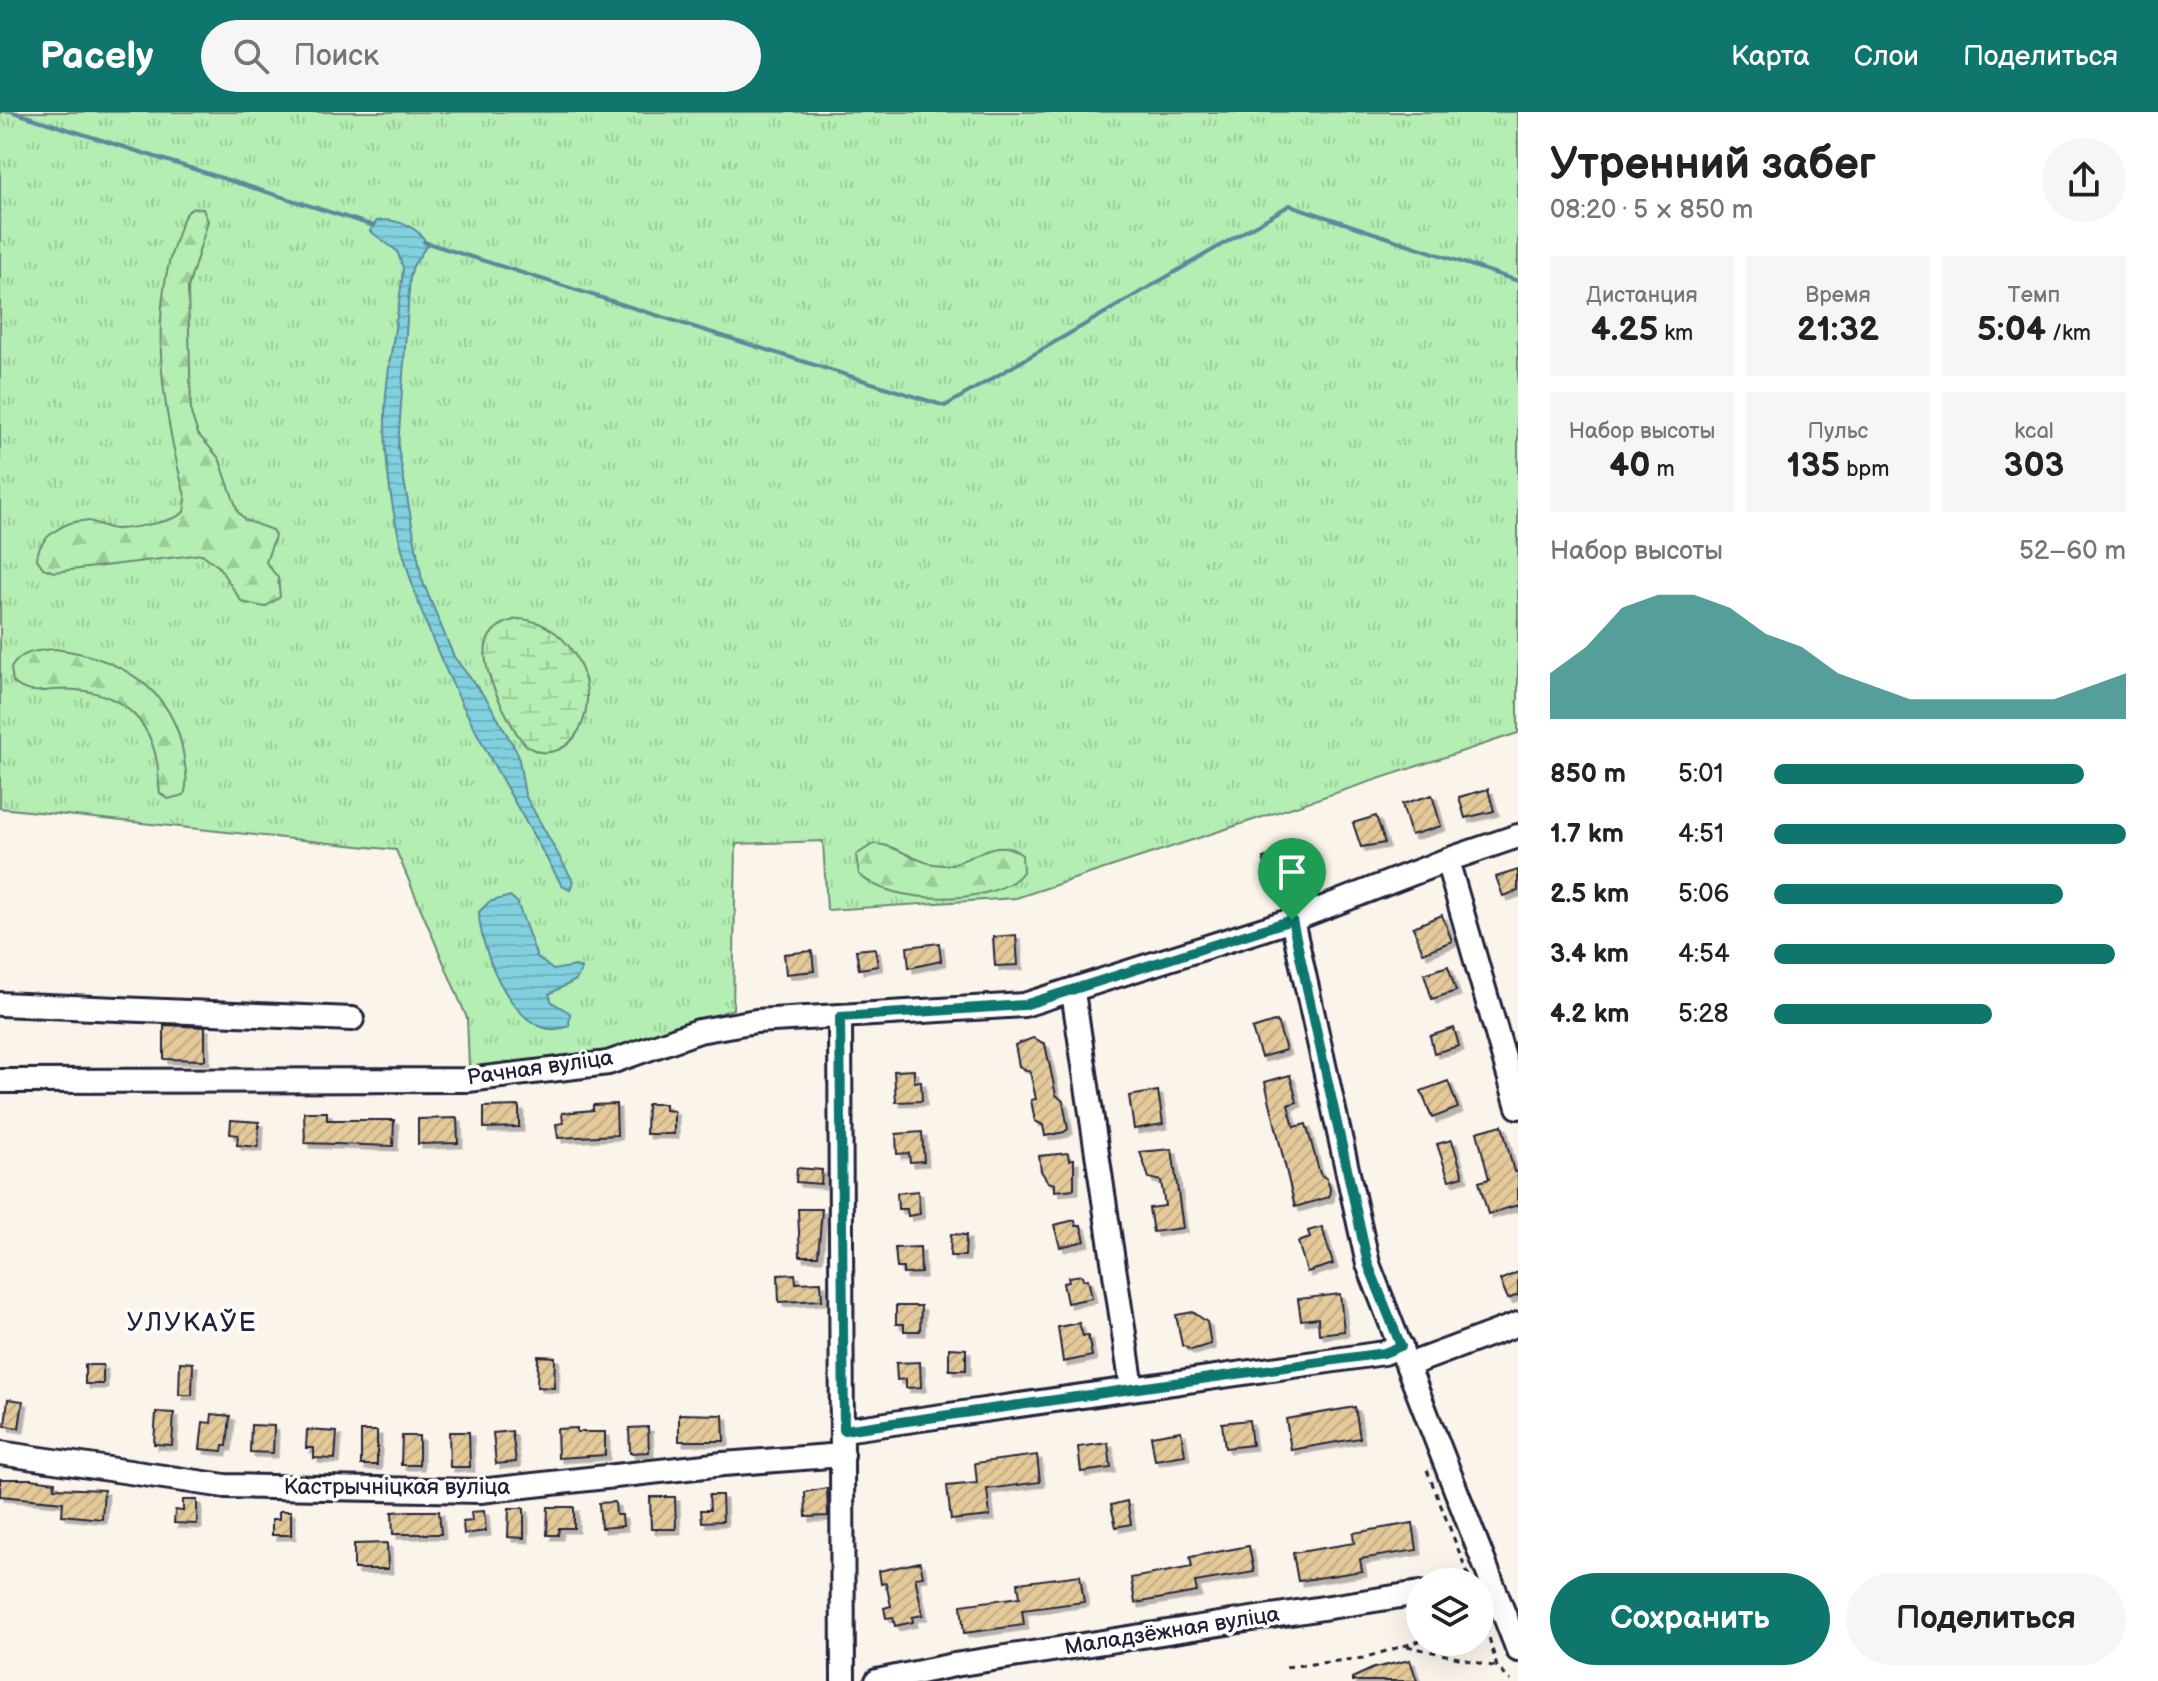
<!DOCTYPE html>
<html lang="ru">
<meta charset="utf-8">
<style>
:root{--surface:#fff;--page:#f6f6f6;--text:#222;--muted:#767676;--accent:#0f766e}
body{margin:0;font-family:"Balsamiq Sans",sans-serif;background:var(--page);color:var(--text);height:100vh;display:flex;flex-direction:column;font-size:30px;white-space:nowrap}
*{box-sizing:border-box;margin:0}
p{font-size:26px;color:var(--muted)}
.icon{flex:none;width:44px;height:44px;fill:none;stroke:currentColor;stroke-width:2;stroke-linecap:round;stroke-linejoin:round}
.map{position:relative;flex:1;overflow:hidden}
.panel{display:flex;flex-direction:column;background:var(--surface);width:640px}
.panel>*{flex:none}
.buttons{position:absolute;left:1406px;top:1456px;display:grid;gap:16px}
.buttons a{display:grid;place-items:center;width:88px;height:88px;border-radius:50%;background:var(--surface);box-shadow:0 8px 32px #0002;font-size:40px}
.pin{position:absolute;display:grid;place-items:center;width:68px;height:68px;color:#fff;margin:-82px -34px;border-radius:50% 50% 50% 0;rotate:-45deg;box-shadow:0 0 8px #0007}
.pin .icon{rotate:45deg}
.round{display:grid;place-items:center;flex:none;width:84px;height:84px;border-radius:42px;background:var(--page)}
.head{display:flex;align-items:center;justify-content:space-between;height:136px;padding:0 32px}
h1{font-size:44px;font-weight:600;line-height:60px}
.figures{display:grid;grid-template-columns:repeat(3,1fr);gap:12px;height:136px;padding:8px 32px}
.figures div{display:grid;align-content:center;border-radius:0px;background:var(--page);text-align:center}
.figures b{font-size:34px;font-weight:600}
.figures small{font-size:22px;font-weight:400}
.figures p{font-size:22px}
.chart{height:224px;padding:16px 32px}
.chart p{display:flex;justify-content:space-between}
.chart svg{width:100%;height:144px;margin-top:8px;fill:var(--accent);opacity:.7}
.cta{display:flex;gap:16px;margin-top:auto;padding:16px 32px}
.cta a{flex:1;height:92px;border-radius:48px;background:var(--accent);color:#fff;font-size:32px;font-weight:600;line-height:92px;text-align:center}
.cta a+a{background:var(--page);color:var(--text)}
ul{padding:0 32px;list-style:none;font-size:26px}
li{display:grid;grid-template-columns:128px 96px 1fr;align-items:center;height:60px}
li i{height:20px;border-radius:10px;background:var(--accent)}
header{display:flex;align-items:center;gap:48px;box-sizing:border-box;height:112px;padding:0 40px;background:var(--accent);color:#fff}
header strong{font-size:38px}
nav{display:flex;gap:44px;margin-inline-start:auto;font-size:28px}
.search{width:560px;height:72px;background:var(--page);display:flex;align-items:center;gap:20px;box-sizing:border-box;padding:0 28px;border-radius:44px;color:var(--muted);font-size:30px}
main{display:flex;flex:1;min-height:0}
.map>svg:first-child{display:block}
.grass{fill:url(#grass-tufts);stroke:#6b8876;stroke-width:2}
.forest{fill:url(#forest-firs);stroke:#6b8876;stroke-width:2}
.wetland{fill:url(#wetland-marsh);stroke:#6b8876;stroke-width:2}
.water{fill:url(#water-rules);stroke:#5b8a9d;stroke-width:2}
.lines{fill:none;stroke-linecap:round;stroke-linejoin:round}
.stream{stroke:#5b8a9d;stroke-width:4}
.building{fill:url(#building-hatch);stroke:#22223b;stroke-width:2;filter:url(#shadow)}
.minor-casing{stroke:#22223b;stroke-width:28}
.path{stroke:#22223b;stroke-width:3;stroke-dasharray:6 6;stroke-linecap:butt}
.minor{stroke:#fff;stroke-width:22}
.route-casing{stroke:#fff;stroke-width:16}
.route{stroke:#0f766e;stroke-width:10}
.labels{text-anchor:middle;dominant-baseline:central;stroke-width:7;stroke-linejoin:round;paint-order:stroke}
.street-label{font-size:22px;fill:#22223b;stroke:#fff}
.quarter-label{font-size:26px;letter-spacing:2px;fill:#22223b;stroke:#fff}
</style>
<header>
<strong>Pacely</strong>
<div class="search"><svg class="icon" aria-label="search" viewBox="0 0 24 24"><circle cx="10" cy="10" r="6"/><path d="M15 15l6 6"/></svg>Поиск</div>
<nav><a>Карта</a><a>Слои</a><a>Поделиться</a></nav>
</header>
<main>
<div class="map">
<svg width="1518" height="1569" viewBox="0 0 1518 1569">
<defs>
<pattern id="grass-tufts" width="24" height="20" patternUnits="userSpaceOnUse" patternTransform="scale(2)"><rect width="24" height="20" fill="#b4eeb2"/><path d="M3 7l-1-3M5 7V3M7 7l1-3M15 17l-1-3M17 17v-4M19 17l1-3" fill="none" stroke="#9acc9a"/></pattern>
<pattern id="forest-firs" width="22" height="20" patternUnits="userSpaceOnUse" patternTransform="scale(2)"><rect width="22" height="20" fill="#b4eeb2"/><path d="M5 1l3.5 6h-7zM16 11l3.5 6h-7z" fill="#9acc9a"/></pattern>
<pattern id="wetland-marsh" width="20" height="14" patternUnits="userSpaceOnUse" patternTransform="scale(2)"><rect width="20" height="14" fill="#b4eeb2"/><path d="M1 5h8M5 5V1M11 12h8M15 12V8" fill="none" stroke="#9acc9a"/></pattern>
<pattern id="water-rules" width="6" height="5" patternUnits="userSpaceOnUse" patternTransform="scale(2)"><rect width="6" height="5" fill="#81d0de"/><path d="M0 2.5h6" fill="none" stroke="#6fb2bf"/></pattern>
<pattern id="building-hatch" width="6" height="6" patternUnits="userSpaceOnUse" patternTransform="scale(2)"><rect width="6" height="6" fill="#e4c999"/><path d="M-1 1l2-2M0 6l6-6M5 7l2-2" fill="none" stroke="#c3ac85"/></pattern>
<filter id="shadow"><feDropShadow dx="4.5" dy="4.5" stdDeviation="0" flood-color="#0004"/></filter>
</defs>
<rect width="100%" height="100%" fill="#faf4eb"/>
<filter id="ink" filterUnits="userSpaceOnUse"><feTurbulence type="fractalNoise" baseFrequency=".0125" numOctaves="2"/><feDisplacementMap in="SourceGraphic" scale="16" xChannelSelector="R" yChannelSelector="G"/><feConvolveMatrix kernelMatrix="1 2 1 2 8 2 1 2 1" color-interpolation-filters="sRGB"/></filter>
<g filter="url(#ink)">
<polygon class="grass" points="0,0 1518,0 1518,621 1016,786 827,798 823,729 736,732 733,897 605,941 469,955 467,906 396,738 0,696"/>
<g class="forest">
<path d="M193,96L203,97L208,109L188,176L191,301L198,322L219,346L238,400L245,408L272,418L275,424L266,450L278,466L280,485L265,495L242,490L218,454L202,442L54,460L43,456L37,447C38,425 67,407 88,409C98,410 108,418 118,417C133,416 174,410 184,400L186,388C164,305 147,210 176,127C180,116 182,102 193,96Z"/>
<path d="M54,537C115,544 172,574 183,640C185,654 189,669 184,683L168,687L160,681C158,670 159,660 157,650C147,595 105,574 53,578C38,580 24,581 13,570L11,556C21,539 36,539 54,537Z"/>
<path d="M873,732C899,732 919,755 946,753C974,750 995,721 1022,743L1023,760C997,795 888,793 859,762L856,743Z"/>
</g>
<path class="wetland" d="M519,507C573,509 608,584 573,627C564,638 547,644 534,638C520,632 512,613 505,600C488,567 465,517 519,507Z"/>
<g class="water">
<path d="M377,109C395,106 421,115 427,133L413,154L410,165L398,335L422,468L454,545L488,589L518,642L525,683L573,769L570,778L562,774C482,630 386,484 385,313C384,261 399,208 403,156L397,139L370,119Z"/>
<path d="M510,784L517,790L537,845L553,858L576,854L582,857L576,868L549,882L552,890L570,901L569,914C518,936 479,838 479,800L489,790Z"/>
</g>
<g class="lines">
<g class="stream">
<polyline points="13,0 374,114"/>
<polyline points="424,130 945,294 1290,93 1518,169"/>
</g>
</g>
<g class="building">
<polygon points="1488,677 1494,699 1465,706 1459,685"/>
<polygon points="1432,683 1441,714 1411,723 1402,692"/>
<polygon points="1376,704 1385,731 1361,735 1353,711"/>
<polygon points="1287,739 1296,767 1271,771 1263,746"/>
<polygon points="1518,758 1518,779 1503,784 1496,765"/>
<polygon points="1442,803 1452,829 1423,841 1413,815"/>
<polygon points="1016,823 1018,853 995,854 993,825"/>
<polygon points="939,831 941,849 909,856 907,835"/>
<polygon points="875,836 878,854 859,857 856,838"/>
<polygon points="812,839 814,859 786,862 784,842"/>
<polygon points="1448,854 1456,879 1432,887 1424,862"/>
<polygon points="1277,909 1286,938 1261,945 1252,917"/>
<polygon points="164,913 205,915 205,948 164,947"/>
<polygon points="1454,916 1459,934 1434,941 1430,924"/>
<polygon points="1033,926 1045,932 1056,983 1063,989 1068,1017 1064,1020 1045,1024 1043,1013 1035,1009 1031,988 1036,987 1030,960 1019,954 1015,933"/>
<polygon points="914,958 914,970 921,969 922,989 896,990 894,959"/>
<polygon points="1290,963 1297,990 1288,993 1294,1015 1306,1012 1320,1062 1327,1067 1330,1077 1329,1085 1295,1095 1265,970"/>
<polygon points="1448,969 1458,996 1432,1006 1421,979"/>
<polygon points="1158,979 1163,1012 1134,1017 1129,984"/>
<polygon points="616,992 617,1023 558,1026 556,1012 563,1011 562,1001 593,998 593,993"/>
<polygon points="647,992 665,992 665,998 674,999 674,1022 646,1022"/>
<polygon points="519,994 519,1015 484,1016 484,995"/>
<polygon points="304,1000 327,1000 327,1008 394,1008 393,1034 305,1031"/>
<polygon points="457,1006 458,1031 418,1032 418,1007"/>
<polygon points="231,1008 259,1010 258,1035 237,1033 238,1023 230,1022"/>
<polygon points="1502,1013 1514,1060 1518,1059 1518,1093 1488,1102 1479,1070 1489,1067 1477,1020"/>
<polygon points="922,1020 924,1049 910,1050 909,1041 897,1042 896,1022"/>
<polygon points="1452,1028 1463,1064 1449,1068 1437,1032"/>
<polygon points="1172,1037 1183,1116 1153,1120 1149,1096 1165,1094 1161,1069 1149,1066 1140,1040"/>
<polygon points="1068,1041 1069,1048 1074,1047 1074,1077 1055,1079 1055,1072 1048,1070 1041,1059 1039,1044"/>
<polygon points="797,1056 822,1058 821,1072 796,1070"/>
<polygon points="918,1079 920,1102 908,1104 907,1097 898,1097 897,1081"/>
<polygon points="798,1097 822,1097 818,1144 800,1144"/>
<polygon points="1075,1108 1076,1114 1081,1113 1085,1129 1060,1135 1054,1113"/>
<polygon points="1322,1115 1333,1152 1307,1160 1298,1130 1310,1126 1308,1119"/>
<polygon points="951,1122 966,1123 965,1144 950,1144"/>
<polygon points="920,1135 921,1161 903,1162 903,1156 897,1156 895,1136"/>
<polygon points="1518,1160 1518,1183 1508,1187 1500,1168"/>
<polygon points="795,1162 796,1171 821,1170 822,1188 779,1190 778,1163"/>
<polygon points="1082,1163 1083,1168 1088,1167 1092,1186 1067,1191 1063,1171 1069,1170 1068,1165"/>
<polygon points="1340,1182 1344,1219 1319,1222 1318,1206 1301,1208 1298,1187"/>
<polygon points="896,1194 921,1194 920,1219 904,1219 904,1212 896,1212"/>
<polygon points="1193,1200 1207,1210 1211,1232 1191,1238 1182,1233 1176,1203"/>
<polygon points="1079,1211 1083,1224 1088,1223 1092,1244 1063,1250 1058,1215"/>
<polygon points="949,1236 966,1237 966,1258 949,1258"/>
<polygon points="538,1244 555,1245 554,1276 537,1275"/>
<polygon points="180,1250 193,1251 192,1283 179,1283"/>
<polygon points="920,1250 921,1275 906,1276 906,1267 897,1268 896,1251"/>
<rect x="85" y="1253" width="18" height="19"/>
<polygon points="8,1287 23,1289 19,1316 5,1314"/>
<polygon points="1355,1295 1360,1326 1291,1338 1286,1307"/>
<polygon points="156,1300 174,1301 172,1333 154,1332"/>
<polygon points="212,1302 230,1304 227,1334 223,1334 222,1339 200,1337 203,1310 211,1311"/>
<polygon points="679,1302 723,1303 724,1329 679,1329"/>
<polygon points="1249,1308 1252,1333 1225,1336 1222,1311"/>
<polygon points="251,1313 274,1314 273,1341 250,1340"/>
<polygon points="648,1315 649,1340 630,1341 629,1316"/>
<polygon points="577,1316 577,1320 605,1320 605,1343 558,1346 557,1317"/>
<polygon points="307,1318 337,1320 335,1347 314,1346 314,1336 306,1336"/>
<rect x="361" y="1319" width="16" height="34"/>
<polygon points="512,1319 516,1350 496,1352 493,1321"/>
<polygon points="1181,1319 1185,1343 1155,1348 1151,1324"/>
<polygon points="449,1320 469,1320 470,1355 450,1355"/>
<polygon points="402,1324 419,1324 419,1353 401,1353"/>
<polygon points="1108,1331 1111,1356 1081,1360 1078,1335"/>
<polygon points="1037,1343 1040,1370 987,1377 990,1404 951,1408 947,1374 977,1371 975,1351"/>
<polygon points="0,1367 31,1367 55,1370 54,1376 104,1378 102,1407 62,1403 63,1390 0,1384"/>
<polygon points="827,1376 828,1404 806,1405 805,1380"/>
<polygon points="709,1383 722,1383 723,1409 702,1410 701,1398 710,1398"/>
<polygon points="650,1385 675,1385 676,1417 651,1417"/>
<polygon points="183,1388 197,1388 197,1412 174,1411 175,1398 183,1399"/>
<polygon points="1127,1389 1131,1412 1116,1415 1111,1393"/>
<polygon points="615,1390 616,1403 622,1403 623,1414 601,1416 599,1391"/>
<polygon points="548,1395 574,1395 574,1416 559,1416 558,1423 547,1423"/>
<polygon points="509,1396 524,1396 524,1426 508,1425"/>
<polygon points="279,1399 291,1399 291,1423 272,1423 272,1407 279,1407"/>
<polygon points="409,1399 439,1399 441,1422 393,1422 392,1400"/>
<polygon points="484,1399 486,1419 464,1422 463,1410 472,1409 471,1400"/>
<polygon points="1413,1411 1417,1438 1360,1447 1362,1459 1298,1469 1293,1441 1354,1431 1353,1421"/>
<polygon points="387,1431 388,1457 354,1457 354,1432"/>
<polygon points="1249,1434 1254,1460 1195,1470 1197,1480 1135,1491 1131,1466 1192,1455 1190,1445"/>
<polygon points="920,1450 923,1464 915,1465 923,1503 912,1505 913,1510 895,1514 893,1505 886,1506 884,1496 891,1494 886,1471 881,1472 879,1459"/>
<polygon points="1080,1463 1084,1490 1022,1498 1024,1513 964,1521 961,1493 1020,1485 1018,1471"/>
<polygon points="1410,1548 1417,1569 1352,1569 1352,1566 1374,1556"/>
</g>
<g class="lines">
<g class="minor-casing">
<g id="minor">
<polyline points="1447,748 1518,995"/>
<polyline points="1292,808 1368,1152 1518,1538"/>
<polyline points="1073,880 1132,1276"/>
<polyline points="0,892 352,907"/>
<polyline points="840,905 843,1569"/>
<polyline points="0,969 468,968 608,951 699,919 756,909 1024,893 1292,808 1447,748 1518,724"/>
<polyline points="1408,1253 1518,1212"/>
<polyline points="844,1318 1384,1241 1401,1234"/>
<polyline points="0,1341 225,1374 480,1379 723,1352 843,1343"/>
<polyline points="877,1569 954,1553 1420,1481"/>
</g>
</g>
<g class="path">
<polyline points="1427,1358 1471,1470"/>
<polyline points="1483,1503 1497,1555 1511,1569"/>
<polyline points="1407,1534 1497,1555"/>
<polyline points="1286,1555 1363,1546 1420,1529"/>
</g>
<use href="#minor" class="minor"/>
</g>
</g>
<g class="lines" filter="url(#ink)">
<g class="route-casing">
<polygon id="route" points="1292,808 1368,1152 1401,1234 1384,1241 844,1318 840,905 1024,893"/>
</g>
<use href="#route" class="route"/>
</g>
<g class="labels">
<g class="street-label">
<text transform="translate(540 956) rotate(-8)">Рачная вуліца</text>
<text x="397" y="1375">Кастрычніцкая вуліца</text>
<text transform="translate(1172 1519) rotate(-9)">Маладзёжная вуліца</text>
</g>
<g class="quarter-label">
<text x="192" y="1211">УЛУКАЎЕ</text>
</g>
</g>
</svg>
<div class="buttons">
<a><svg class="icon" aria-label="layers" viewBox="0 0 24 24"><path d="M12 4l9 5-9 5-9-5zM3 14l9 5 9-5"/></svg></a>
</div>
<div class="pin" style="left:1292px;top:808px;background:#1e9e55"><svg class="icon" aria-label="arrive" viewBox="0 0 24 24"><path d="M6 21V4h12l-3 4 3 4H6"/></svg></div>
</div>
<section class="panel">
<div class="head"><div><h1>Утренний забег</h1><p>08:20 · 5 × 850 m</p></div><a class="round"><svg class="icon" aria-label="share" viewBox="0 0 24 24"><path d="M12 15V3M7 8l5-5 5 5M5 13v7h14v-7"/></svg></a></div>
<div class="figures">
<div><p>Дистанция</p><b>4.25<small> km</small></b></div>
<div><p>Время</p><b>21:32</b></div>
<div><p>Темп</p><b>5:04<small> /km</small></b></div>
</div>
<div class="figures">
<div><p>Набор высоты</p><b>40<small> m</small></b></div>
<div><p>Пульс</p><b>135<small> bpm</small></b></div>
<div><p>kcal</p><b>303</b></div>
</div>
<div class="chart"><p><span>Набор высоты</span>52–60 m</p>
<svg viewBox="0 0 160 44" preserveAspectRatio="none"><path d="M0 44V30L10 22L20 10L30 6L40 6L50 10L60 18L70 22L80 30L90 34L100 38L110 38L120 38L130 38L140 38L150 34L160 30V44z"/></svg>
</div>
<ul>
<li><b>850 m</b>5:01<i style="width:88%"></i></li>
<li><b>1.7 km</b>4:51<i style="width:100%"></i></li>
<li><b>2.5 km</b>5:06<i style="width:82%"></i></li>
<li><b>3.4 km</b>4:54<i style="width:97%"></i></li>
<li><b>4.2 km</b>5:28<i style="width:62%"></i></li>
</ul>
<div class="cta"><a>Сохранить</a><a>Поделиться</a></div>
</section>
</main>
